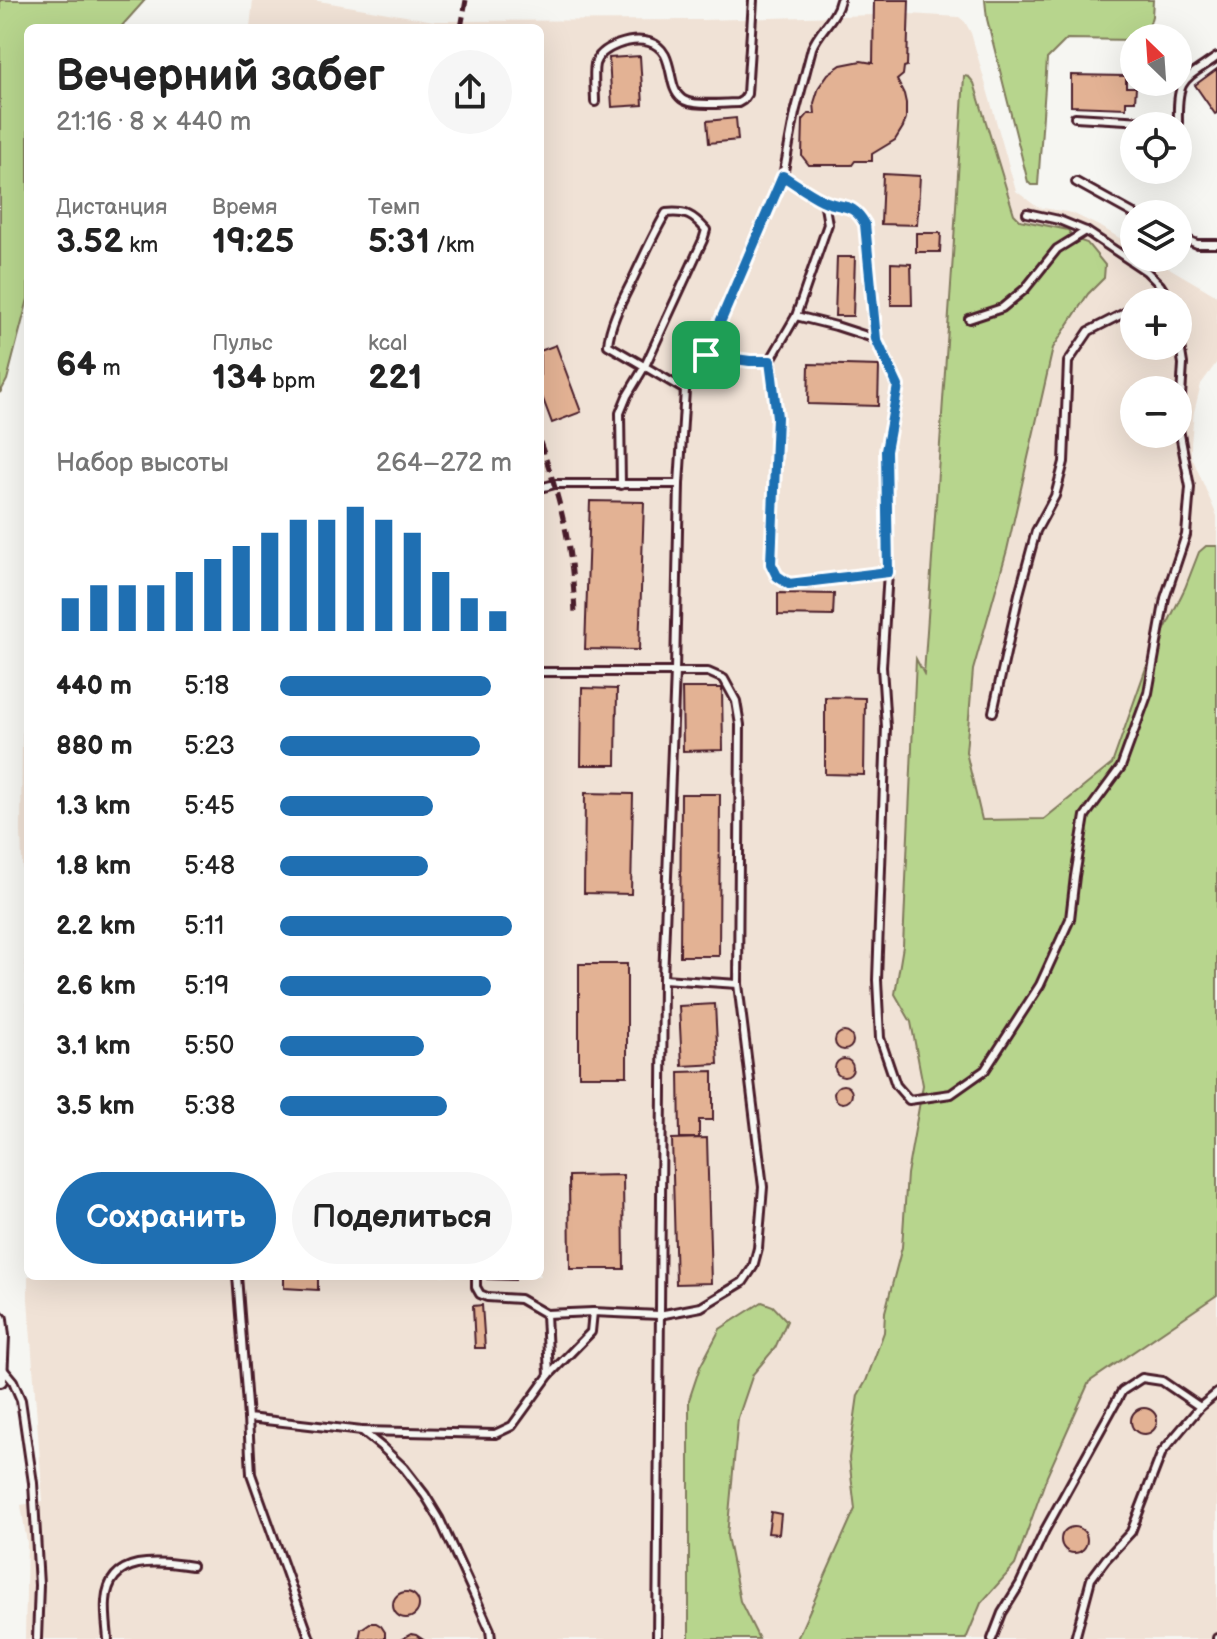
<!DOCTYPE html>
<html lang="ru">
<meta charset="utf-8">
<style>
:root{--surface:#fff;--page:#f6f6f6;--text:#222;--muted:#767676;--accent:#1f6fb2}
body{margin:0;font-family:"Balsamiq Sans",sans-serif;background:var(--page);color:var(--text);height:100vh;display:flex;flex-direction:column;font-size:30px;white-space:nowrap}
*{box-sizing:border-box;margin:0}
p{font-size:26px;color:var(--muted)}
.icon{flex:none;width:44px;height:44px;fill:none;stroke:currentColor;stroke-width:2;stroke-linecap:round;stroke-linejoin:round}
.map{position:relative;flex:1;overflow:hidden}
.details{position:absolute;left:24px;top:24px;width:520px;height:1256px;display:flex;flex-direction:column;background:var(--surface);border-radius:12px;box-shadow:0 8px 32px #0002}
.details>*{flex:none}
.needle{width:52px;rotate:335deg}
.controls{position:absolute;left:1120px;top:24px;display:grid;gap:16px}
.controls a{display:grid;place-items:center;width:72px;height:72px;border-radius:50%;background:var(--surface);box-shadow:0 8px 32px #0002;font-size:40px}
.pin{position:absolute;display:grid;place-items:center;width:68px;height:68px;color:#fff;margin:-34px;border-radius:16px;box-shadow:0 4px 12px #0006}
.round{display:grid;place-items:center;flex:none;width:84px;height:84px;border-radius:42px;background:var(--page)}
.overview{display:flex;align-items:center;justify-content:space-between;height:136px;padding:0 32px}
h1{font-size:44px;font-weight:800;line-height:60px}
.metrics{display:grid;grid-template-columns:repeat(3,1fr);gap:12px;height:136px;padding:8px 32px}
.metrics div{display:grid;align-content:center}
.metrics b{font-size:34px;font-weight:800}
.metrics small{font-size:22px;font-weight:400}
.metrics p{font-size:22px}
.chart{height:224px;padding:16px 32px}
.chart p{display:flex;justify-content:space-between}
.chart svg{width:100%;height:144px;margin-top:8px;stroke:var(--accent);stroke-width:6}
.primary-button{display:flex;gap:16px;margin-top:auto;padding:16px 32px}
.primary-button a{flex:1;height:92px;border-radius:48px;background:var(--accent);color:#fff;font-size:32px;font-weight:800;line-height:92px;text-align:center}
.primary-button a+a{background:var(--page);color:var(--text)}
ul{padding:0 32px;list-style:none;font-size:26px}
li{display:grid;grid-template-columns:128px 96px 1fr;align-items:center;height:60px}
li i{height:20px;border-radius:10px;background:var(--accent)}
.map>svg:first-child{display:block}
.built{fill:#f0e2d6;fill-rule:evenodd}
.green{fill:#b7d58d;stroke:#807a5c;stroke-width:2}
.building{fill:#e3b294;stroke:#4a1f2b;stroke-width:2}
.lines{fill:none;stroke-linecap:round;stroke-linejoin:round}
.lane-casing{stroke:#4a1f2b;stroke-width:12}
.street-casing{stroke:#4a1f2b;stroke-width:18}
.lane{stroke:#f6f6f2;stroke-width:6}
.street{stroke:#f6f6f2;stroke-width:12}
.rail{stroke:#4a1f2b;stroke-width:5;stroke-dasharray:12 6;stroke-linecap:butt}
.route-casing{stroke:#fff;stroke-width:16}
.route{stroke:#1f6fb2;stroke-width:10}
</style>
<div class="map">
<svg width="1217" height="1639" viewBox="0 0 1217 1639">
<rect width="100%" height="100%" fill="#f6f6f2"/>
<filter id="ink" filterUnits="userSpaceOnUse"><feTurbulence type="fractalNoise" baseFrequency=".0125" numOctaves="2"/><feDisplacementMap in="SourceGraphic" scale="16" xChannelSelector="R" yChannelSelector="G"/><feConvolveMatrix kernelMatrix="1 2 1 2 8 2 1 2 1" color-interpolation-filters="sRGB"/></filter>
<g filter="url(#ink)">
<g class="built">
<path d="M253,0H313L434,21L701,20L909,14L959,17L965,22L971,33L1016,191L1037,207L1072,213L1103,228L1134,247V258H1152L1217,296V362L1201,384L1194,412L1191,443V455L1217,516V1639H25L27,1543L21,1505L43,1501L28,1299V1262V1276H540V28H250ZM1134,302H1178V346H1134ZM1134,390H1178V434H1134Z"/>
<polygon points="28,716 28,1057 21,830 22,734"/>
</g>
<g class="green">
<polygon points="0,0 145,0 120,28 28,28 28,299 7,380 0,393"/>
<polygon points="985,0 1153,0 1152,16 1146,38 1134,38 1134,40 1067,39 1047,59 1038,185 1031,185 1028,182 987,19"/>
<polygon points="964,76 969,77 974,83 1014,214 1020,220 1068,230 1070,233 1069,238 1054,247 1023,287 1001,306 966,320 1003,309 1058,251 1070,242 1078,240 1087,243 1105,265 1104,278 1088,294 1053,348 1007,550 973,670 966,752 982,820 1044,819 1112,764 1146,668 1185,588 1199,552 1206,546 1217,546 1217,1295 1089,1382 1047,1476 1015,1565 981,1603 966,1639 797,1639 855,1509 849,1458 858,1395 866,1381 884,1332 885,1312 902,1247 907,1174 923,1085 911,1022 895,994 903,946 916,659 924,674 953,256"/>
<polygon points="762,1302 773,1306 787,1321 775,1348 753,1374 738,1418 727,1536 740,1601 759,1639 689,1639 689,1400 700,1367 720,1329"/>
</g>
<g class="building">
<polygon points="874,0 909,0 907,66 904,67 903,75 897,80 904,94 906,103 906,118 903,127 895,140 872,154 872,161 855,161 852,165 809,165 802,156 803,120 808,114 815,114 814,103 819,87 828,74 841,65 861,61 873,63"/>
<polygon points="640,56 643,105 612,107 609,58"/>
<polygon points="1217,69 1217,113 1215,114 1195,85"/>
<polygon points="1071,75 1126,76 1126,87 1136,87 1135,101 1126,101 1126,108 1071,106"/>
<polygon points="736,118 738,140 709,143 707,121"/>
<polygon points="883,174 920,176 917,225 881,224"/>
<polygon points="916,233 941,233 940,252 916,252"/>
<polygon points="837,257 855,257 853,316 835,316"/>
<polygon points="891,263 911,264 912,305 891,305"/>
<polygon points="556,345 581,412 552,423 540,391 540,351"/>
<polygon points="809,364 879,366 878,406 808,404"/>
<polygon points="590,501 644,502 639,650 585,649"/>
<polygon points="778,593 834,594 833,616 778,615"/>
<polygon points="582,688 617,689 616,765 581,765"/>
<polygon points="682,688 722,688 723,750 683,751"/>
<polygon points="825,697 865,698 864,775 825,774"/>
<polygon points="585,793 633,794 631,894 584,893"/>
<polygon points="681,794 720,794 719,956 680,956"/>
<rect x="579" y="964" width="48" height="112"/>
<polygon points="715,1004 718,1064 682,1066 679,1006"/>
<circle cx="844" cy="1041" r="9"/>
<circle cx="844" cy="1068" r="9"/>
<polygon points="713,1071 713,1120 699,1120 699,1138 680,1138 679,1072"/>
<circle cx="843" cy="1094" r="9"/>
<polygon points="707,1138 711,1283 676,1284 672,1139"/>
<polygon points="623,1175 624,1269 570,1269 569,1176"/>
<polygon points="284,1276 318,1276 318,1290 284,1288"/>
<polygon points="487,1276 515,1276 515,1280 487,1279"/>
<polygon points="482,1305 485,1348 475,1348 473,1306"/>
<circle cx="1144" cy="1421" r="13"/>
<polygon points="771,1512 781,1514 779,1534 768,1533"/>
<circle cx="1074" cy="1540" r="13"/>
<circle cx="406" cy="1605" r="13"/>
<polygon points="370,1623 376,1623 381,1626 385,1632 385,1639 359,1639 361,1629"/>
<polygon points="411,1634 416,1635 422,1639 402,1639"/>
</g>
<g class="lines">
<g class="lane-casing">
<g id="lane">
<path d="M840,0C836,19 819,30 812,48L795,113L783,176C796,184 808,193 822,200C842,210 851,200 865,224L876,339"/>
<path d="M595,102C595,92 593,73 595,64C601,46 632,37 649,42C677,50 665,87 682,99C692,107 724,103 738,103L743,100L747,94L753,0"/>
<path d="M1075,117L1178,123C1177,78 1182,81 1217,57"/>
<polyline points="1076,182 1134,214"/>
<polyline points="1027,213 1059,220 1086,231 1146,271 1160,285 1167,296"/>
<polyline points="1178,236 1197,244 1217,244"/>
<polyline points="1151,302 1167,296 1169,302"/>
<polygon points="796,316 836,326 876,339 898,386 886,451 888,572 789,584 777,576 771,564 777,417 770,361"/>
<polyline points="796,316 828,224 824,201"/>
<polyline points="969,319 1002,308 1025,289 1057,249 1086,231"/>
<polyline points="706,355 783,176"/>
<path d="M621,485L620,413L627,396L645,366L703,240L706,230C693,215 686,211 666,213C653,235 643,258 632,281C622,301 610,323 608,345L685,390"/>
<polyline points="540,488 555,484 679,484"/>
<polyline points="888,572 882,667 886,727 877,980 880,1038 896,1085 909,1100 951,1094 985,1070 1040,985 1070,919 1075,876 1085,816 1121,767 1148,693 1165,598 1186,535 1190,487 1179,429 1183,364 1178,333"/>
<polyline points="540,672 708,672 724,679 736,701 740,725 738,984 663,979"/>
<polyline points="993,712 1019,594 1036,531 1055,496 1064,462 1068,362 1089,331 1134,308"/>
<polyline points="237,1276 248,1418 362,1431 383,1448 404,1468 425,1495 439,1518 477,1601 490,1630 491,1639"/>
<polyline points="476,1276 476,1287 480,1294 487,1297 520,1299 546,1314 593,1312 659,1315 701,1307 743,1282 753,1267 758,1248 763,1187 738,984"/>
<polyline points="546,1314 549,1375"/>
<polyline points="3,1369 13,1381 21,1400 33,1483 39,1585 37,1639"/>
<polyline points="248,1418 251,1474 310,1639"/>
<polyline points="362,1431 495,1434 512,1426 549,1375 591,1332 593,1312"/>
<path d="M108,1639C107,1627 105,1613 106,1601C109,1554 159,1561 192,1566"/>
<polyline points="657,1639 663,979 675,671 679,484 685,390 692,371 706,355 750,361 770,361"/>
<polyline points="992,1639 1002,1613 1020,1584 1045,1530 1122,1391 1142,1378 1162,1381 1200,1407"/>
<polyline points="1075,1639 1091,1579 1106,1559 1131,1532 1162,1452 1200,1407 1217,1393"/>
<polyline points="1217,1639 1217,1638"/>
</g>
</g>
<g class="street-casing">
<polyline id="street" points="0,1319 2,1336 0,1380"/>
</g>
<use href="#lane" class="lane"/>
<use href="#street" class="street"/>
<g class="rail">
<polyline points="461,28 466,0"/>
<path d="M540,442C562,503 573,551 575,616"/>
</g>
</g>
</g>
<g class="lines" filter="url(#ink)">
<g class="route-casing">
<path id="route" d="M783,176C796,184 808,193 822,200C842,210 851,200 865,224L876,339L898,386L886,451L888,572L789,584L777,576L771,564L777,417L770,361H750L706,355Z"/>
</g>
<use href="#route" class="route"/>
</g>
</svg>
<div class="controls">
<a><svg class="needle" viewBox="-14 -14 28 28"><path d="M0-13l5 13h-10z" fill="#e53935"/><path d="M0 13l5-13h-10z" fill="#767676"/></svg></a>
<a><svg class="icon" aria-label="locate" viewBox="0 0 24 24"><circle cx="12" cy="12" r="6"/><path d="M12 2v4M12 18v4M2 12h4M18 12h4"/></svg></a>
<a><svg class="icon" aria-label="layers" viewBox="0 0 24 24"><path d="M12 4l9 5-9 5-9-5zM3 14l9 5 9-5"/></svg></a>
<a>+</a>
<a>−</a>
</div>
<div class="pin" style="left:706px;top:355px;background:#1e9e55"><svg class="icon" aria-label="arrive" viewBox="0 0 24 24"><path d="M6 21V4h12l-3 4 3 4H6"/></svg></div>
<section class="details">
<div class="overview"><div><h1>Вечерний забег</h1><p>21:16 · 8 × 440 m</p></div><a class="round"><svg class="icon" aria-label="share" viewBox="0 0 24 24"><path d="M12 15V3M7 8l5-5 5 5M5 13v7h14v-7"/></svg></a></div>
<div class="metrics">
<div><p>Дистанция</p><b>3.52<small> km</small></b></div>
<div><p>Время</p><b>19:25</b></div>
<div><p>Темп</p><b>5:31<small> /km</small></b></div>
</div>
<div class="metrics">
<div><b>64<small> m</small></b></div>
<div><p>Пульс</p><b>134<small> bpm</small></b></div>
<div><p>kcal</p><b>221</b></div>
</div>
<div class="chart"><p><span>Набор высоты</span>264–272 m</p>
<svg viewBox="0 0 160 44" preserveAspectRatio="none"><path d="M5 44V34M15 44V30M25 44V30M35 44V30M45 44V26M55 44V22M65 44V18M75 44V14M85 44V10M95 44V10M105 44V6M115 44V10M125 44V14M135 44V26M145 44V34M155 44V38"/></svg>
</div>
<ul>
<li><b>440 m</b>5:18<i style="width:91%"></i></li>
<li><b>880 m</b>5:23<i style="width:86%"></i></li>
<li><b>1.3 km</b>5:45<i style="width:66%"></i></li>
<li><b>1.8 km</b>5:48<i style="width:64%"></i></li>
<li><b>2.2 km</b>5:11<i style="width:100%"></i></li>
<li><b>2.6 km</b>5:19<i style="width:91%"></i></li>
<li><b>3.1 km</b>5:50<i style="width:62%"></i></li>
<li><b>3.5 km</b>5:38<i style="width:72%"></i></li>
</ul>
<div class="primary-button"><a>Сохранить</a><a>Поделиться</a></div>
</section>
</div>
